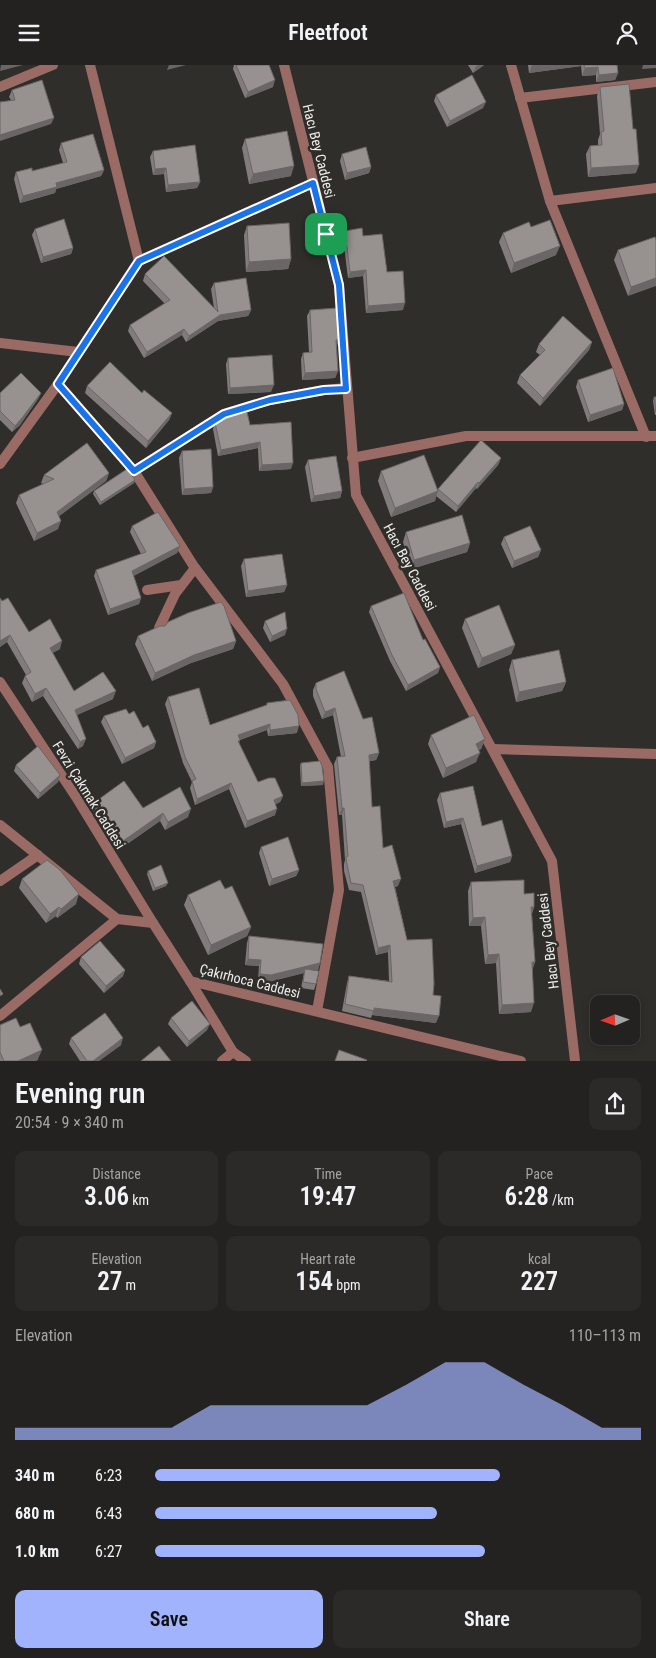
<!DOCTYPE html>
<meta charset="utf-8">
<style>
:root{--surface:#242220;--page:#2c2a29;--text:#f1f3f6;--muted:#a3a4a5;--line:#413f3e;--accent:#a1b3fd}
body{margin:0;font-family:"Roboto Condensed",sans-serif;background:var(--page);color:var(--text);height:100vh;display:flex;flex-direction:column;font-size:19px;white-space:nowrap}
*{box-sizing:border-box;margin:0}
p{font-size:16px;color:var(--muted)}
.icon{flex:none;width:28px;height:28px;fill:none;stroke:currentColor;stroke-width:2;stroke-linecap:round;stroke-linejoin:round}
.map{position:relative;height:996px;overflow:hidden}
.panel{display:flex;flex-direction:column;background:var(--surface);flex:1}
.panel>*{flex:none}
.needle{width:32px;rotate:268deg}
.controls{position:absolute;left:590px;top:930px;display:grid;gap:10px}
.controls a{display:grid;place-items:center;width:50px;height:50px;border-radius:10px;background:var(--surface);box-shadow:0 2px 8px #0003,0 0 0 1px var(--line);font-size:25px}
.pin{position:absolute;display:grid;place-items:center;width:42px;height:42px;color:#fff;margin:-21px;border-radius:10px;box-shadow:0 2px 8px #0006}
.round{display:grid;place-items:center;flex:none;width:52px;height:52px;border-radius:10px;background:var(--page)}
.overview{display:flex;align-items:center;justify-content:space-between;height:85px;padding:0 15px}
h1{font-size:28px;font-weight:600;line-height:38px}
.metrics{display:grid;grid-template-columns:repeat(3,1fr);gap:8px;height:85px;padding:5px 15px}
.metrics div{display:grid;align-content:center;border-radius:10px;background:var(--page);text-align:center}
.metrics b{font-size:25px;font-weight:600}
.metrics small{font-size:14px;font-weight:400}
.metrics p{font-size:14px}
.chart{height:140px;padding:10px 15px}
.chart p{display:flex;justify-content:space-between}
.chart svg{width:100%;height:90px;margin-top:5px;fill:var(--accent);opacity:.7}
.primary-button{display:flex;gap:10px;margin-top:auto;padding:10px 15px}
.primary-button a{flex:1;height:58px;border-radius:10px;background:var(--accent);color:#111;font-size:20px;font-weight:600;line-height:58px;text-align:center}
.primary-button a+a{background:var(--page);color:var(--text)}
ul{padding:0 15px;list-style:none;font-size:16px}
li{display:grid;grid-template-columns:80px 60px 1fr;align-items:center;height:38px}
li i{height:12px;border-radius:6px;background:var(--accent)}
header{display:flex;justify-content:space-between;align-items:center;height:65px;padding:0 15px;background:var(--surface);font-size:22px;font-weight:600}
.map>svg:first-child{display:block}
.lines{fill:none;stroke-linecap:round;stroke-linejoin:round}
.minor{stroke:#9a6a65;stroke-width:10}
.tertiary{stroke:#9a6a65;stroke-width:10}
.wall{fill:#827d7c}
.shaded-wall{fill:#6a6665}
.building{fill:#979190;stroke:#6a6665}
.route-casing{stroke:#fff;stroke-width:10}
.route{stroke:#1a73e8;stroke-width:6}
.labels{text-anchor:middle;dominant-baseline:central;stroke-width:5;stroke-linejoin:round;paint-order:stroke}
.street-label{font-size:14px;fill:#eeedea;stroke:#302e2a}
</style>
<header><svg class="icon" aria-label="menu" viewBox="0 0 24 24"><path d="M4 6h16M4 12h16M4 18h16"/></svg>Fleetfoot<svg class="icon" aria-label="person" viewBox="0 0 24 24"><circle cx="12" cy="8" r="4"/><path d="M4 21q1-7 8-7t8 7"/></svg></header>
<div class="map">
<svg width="656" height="996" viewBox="0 0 656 996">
<rect width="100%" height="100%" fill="#302e2a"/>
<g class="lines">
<g class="minor">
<polyline points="90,0 139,196"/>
<polyline points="511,0 550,136 646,372"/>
<polyline points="0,22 53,0"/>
<polyline points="520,33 656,17"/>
<polyline points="550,136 656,123"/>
<polyline points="0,278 78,287"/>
<polyline points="58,319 134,406 193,500 283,619 328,702 339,825 317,946"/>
<polyline points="352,393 466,371 656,371"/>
<polyline points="0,399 58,319 139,196 313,118"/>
<polyline points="134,406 224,349 270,335 324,325 346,323"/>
<polyline points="147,525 181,520"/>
<polyline points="159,563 175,529 195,503"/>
<polyline points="493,684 656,689"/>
<polyline points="0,816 38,790"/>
<polyline points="190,916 233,987 246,996"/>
<polyline points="0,951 117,854"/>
<polyline points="222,996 233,987"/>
</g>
<g class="tertiary">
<polyline points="284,0 339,220 356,430 552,796 575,996"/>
<polyline points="0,617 76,732 153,858"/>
<polyline points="0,760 117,854 153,858 190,916 521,996"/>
</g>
</g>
<g class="wall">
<polygon points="234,0 269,0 273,22 245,33 233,4"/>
<polygon points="468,0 484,0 473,8"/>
<polygon points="528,0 617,0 618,8 615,15 596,17 596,10 582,11 581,1 529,8"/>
<polygon points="600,22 636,108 588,112 586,89 590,81 598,80 598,75 600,69 597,31"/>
<polygon points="12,25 51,59 11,35 9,32"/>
<polygon points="436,30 483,43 447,62 434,36"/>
<polygon points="245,74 291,111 249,119 242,83"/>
<polygon points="61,78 104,105 101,111 56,124 55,128 20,138 14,114 16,107 32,106 63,98 59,85"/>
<polygon points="153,86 200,117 197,123 166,127 164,109 153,110 150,92"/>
<polygon points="342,89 371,102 369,108 345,115 340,96"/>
<polygon points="247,161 291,194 288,204 246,207 244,170"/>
<polygon points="531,162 556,190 511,208 499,177 503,168"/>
<polygon points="35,164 73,183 71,189 41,198 32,170"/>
<polygon points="345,166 363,171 387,207 403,245 366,248 363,211 348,213 343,172"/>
<polygon points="655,172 628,231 614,195 618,185"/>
<polygon points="145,209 214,243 211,224 214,218 251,245 248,251 218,256 186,277 182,270 144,293 128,266 130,260 165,239 143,216"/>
<polygon points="310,245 337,281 336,281 338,306 335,313 302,315 301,294 303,288 309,287 307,251"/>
<polygon points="592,277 589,285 540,341 517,318 520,310 540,290 536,287 539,279"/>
<polygon points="228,293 271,327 228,329 226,299"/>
<polygon points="578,315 624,339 622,345 588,357 576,322"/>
<polygon points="87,321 142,328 172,348 169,355 146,383 85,328"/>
<polygon points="0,328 41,328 38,334 20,360 12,367 0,355"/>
<polygon points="654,332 656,332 656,350 655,350 653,336"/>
<polygon points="215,358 250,360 291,404 259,406 258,383 218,391 213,364"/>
<polygon points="182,386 213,422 211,428 182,430 179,393"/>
<polygon points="501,393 498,400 477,424 476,423 456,447 436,431 435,436 391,452 378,416 381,406 438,425 438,424"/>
<polygon points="308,395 342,426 340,433 311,437 305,402"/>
<polygon points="109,408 106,416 59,451 58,464 34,476 16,438 19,430 43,419 41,418 44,410"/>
<polygon points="135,415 134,418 100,440 93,429 94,426"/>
<polygon points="132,461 180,481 177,488 133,511 141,533 139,539 108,550 94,511 96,505 141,489 130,467"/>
<polygon points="406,467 470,478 467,487 411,504 403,477"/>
<polygon points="504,472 541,485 538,492 512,503 501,479"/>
<polygon points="244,494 287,520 284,527 246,532 241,501"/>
<polygon points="0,533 2,536 29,567 60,584 52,588 74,626 113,634 77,650 83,681 78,684 43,631 32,637 22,618 25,611 26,610 7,577 0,582"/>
<polygon points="371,541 423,575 440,602 438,608 406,626 390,596 369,547"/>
<polygon points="465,554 515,580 511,589 478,603 462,563"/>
<polygon points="265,556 285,570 270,577 263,563"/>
<polygon points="138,571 236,576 233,584 191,598 152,616 135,579"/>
<polygon points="512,595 566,617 562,626 516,637 509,605"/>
<polygon points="316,618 363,654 379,688 376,695 369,696 372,742 383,783 398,821 395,822 407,875 433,930 436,958 372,950 371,953 342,946 347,918 349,911 389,916 388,887 376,890 361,827 349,825 344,806 344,799 345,795 342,750 339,750 334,699 337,692 341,692 333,650 322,654 313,631 313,625"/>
<polygon points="168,632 210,660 266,640 267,638 297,668 268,671 267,665 240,675 239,678 258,717 283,731 280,737 276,739 275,750 245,763 229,724 195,740 190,723 192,717 183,698 165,639"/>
<polygon points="129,649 156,677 154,683 122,699 101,657 104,651"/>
<polygon points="431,670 485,674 481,684 479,685 476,697 443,713 428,679"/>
<polygon points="301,698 323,720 301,721 300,701"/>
<polygon points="16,700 60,710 58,717 38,734 14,706"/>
<polygon points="440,728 512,791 510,797 475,808 461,759 444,763 437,735"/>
<polygon points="95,737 143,743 188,752 165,765 160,756 120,784 92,745"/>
<polygon points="261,782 299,805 296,811 269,821 259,788"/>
<polygon points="148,806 166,821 153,826 147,809"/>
<polygon points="22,814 76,839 57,853 56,851 46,858 19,823"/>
<polygon points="471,817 524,829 534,842 532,849 535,897 532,905 531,947 499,949 496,898 485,899 481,861 469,861 468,826"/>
<polygon points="225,824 251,862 247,871 208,890 184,840 188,830"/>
<polygon points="249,871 320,898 318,905 315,905 316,919 314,925 301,923 304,908 268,917 258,916 259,901 245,900 247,878"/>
<polygon points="81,892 125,905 123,911 104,928 79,899"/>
<polygon points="171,953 207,965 187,982 168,959"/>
<polygon points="0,960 20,962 38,994 36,996 0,996"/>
<polygon points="71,973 121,980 99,996 80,996 69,979"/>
</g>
<g class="shaded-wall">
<polygon points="1,0 23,0 0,6"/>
<polygon points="169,0 186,0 167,5"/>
<polygon points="478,0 484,0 473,8 476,1"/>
<polygon points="532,0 582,0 581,1 529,8"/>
<polygon points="643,0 656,0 656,3 642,4"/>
<polygon points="598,2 596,10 582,11 585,3"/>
<polygon points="618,8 615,15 596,17 599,10"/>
<polygon points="275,15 273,22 245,33 248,27"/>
<polygon points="486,37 483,43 447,62 450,56"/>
<polygon points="54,53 51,59 0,76 0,70"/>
<polygon points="639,100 636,108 588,112 591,103"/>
<polygon points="294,101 291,111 249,119 253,109"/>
<polygon points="371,102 369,108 345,115 347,108"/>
<polygon points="166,103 164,109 153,110 155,104"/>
<polygon points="104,105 101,111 56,124 55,128 20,138 23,131 56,118"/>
<polygon points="200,117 197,123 166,127 168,120"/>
<polygon points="560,181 556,190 511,208 514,198"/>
<polygon points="73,183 71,189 41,198 43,192"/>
<polygon points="291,194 288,204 246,207 249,197"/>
<polygon points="366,205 363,211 348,213 350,207"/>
<polygon points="656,213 656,221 628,231 631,222"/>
<polygon points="405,238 403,245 366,248 368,241"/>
<polygon points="251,245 248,251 218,256 186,277 189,271 220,250"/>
<polygon points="184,264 182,270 144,293 147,287"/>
<polygon points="336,275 339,275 337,281 333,281"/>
<polygon points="592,277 589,285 540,341 543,333"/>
<polygon points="338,306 335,313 302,315 305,308"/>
<polygon points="274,320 271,327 228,329 230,323"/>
<polygon points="41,328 38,334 20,360 12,367 15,361"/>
<polygon points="624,339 622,345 588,357 590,350"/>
<polygon points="172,348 169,355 146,383 148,376"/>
<polygon points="260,377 258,383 218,391 221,385"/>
<polygon points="501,393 498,400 477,424 479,418"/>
<polygon points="293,398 291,404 259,406 262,400"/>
<polygon points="109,408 106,416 54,455 57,447"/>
<polygon points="135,415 134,418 100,440 101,437"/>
<polygon points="478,417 476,423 456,447 458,441"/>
<polygon points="213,422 211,428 182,430 184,424"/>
<polygon points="342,426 340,433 311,437 314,431"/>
<polygon points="438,426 435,436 391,452 395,443"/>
<polygon points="61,456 58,464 34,476 37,468"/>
<polygon points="470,478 467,487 411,504 414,495"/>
<polygon points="180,481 177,488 130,513 132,506"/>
<polygon points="541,485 538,492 512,503 514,496"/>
<polygon points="287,520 284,527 246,532 248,526"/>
<polygon points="141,533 139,539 108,550 110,544"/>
<polygon points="287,564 285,570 270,577 272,571"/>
<polygon points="10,570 7,577 0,582 0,576"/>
<polygon points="62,576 60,584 47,591 50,583"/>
<polygon points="236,576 233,584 191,598 152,616 155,608 194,590"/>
<polygon points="515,580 511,589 478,603 482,593"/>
<polygon points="440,602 438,608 406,626 408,620"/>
<polygon points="566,617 562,626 516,637 519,627"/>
<polygon points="46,623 43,631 32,637 35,629"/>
<polygon points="116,626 113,634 72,652 75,645"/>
<polygon points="335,643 333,650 322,654 325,647"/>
<polygon points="270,659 267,665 236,676 238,670"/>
<polygon points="299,661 297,668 268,671 270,665"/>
<polygon points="86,674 83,681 78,684 80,677"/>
<polygon points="485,674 481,684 472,688 476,679"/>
<polygon points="156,677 154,683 122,699 125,693"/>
<polygon points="379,688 376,695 366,697 369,690"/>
<polygon points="480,688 476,697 443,713 446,703"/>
<polygon points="60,710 58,717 38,734 40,728"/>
<polygon points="324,716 323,720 301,721 302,718"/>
<polygon points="231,718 229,724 195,740 197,734"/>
<polygon points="283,731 280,737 271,741 274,735"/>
<polygon points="342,743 344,743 342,750 339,750"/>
<polygon points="191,744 188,752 165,765 168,757"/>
<polygon points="277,744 275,750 245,763 247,756"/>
<polygon points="163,748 160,756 120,784 123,776"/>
<polygon points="463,753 461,759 444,763 446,757"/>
<polygon points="512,791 510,797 475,808 477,801"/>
<polygon points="299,805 296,811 269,821 272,814"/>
<polygon points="401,814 398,821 391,823 393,816"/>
<polygon points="168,818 166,821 153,826 155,823"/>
<polygon points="79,829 76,839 57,853 61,844"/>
<polygon points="59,842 56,851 46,858 50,849"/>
<polygon points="531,842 534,842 531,850"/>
<polygon points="485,852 481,861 469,861 473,853"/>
<polygon points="251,862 247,871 208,890 211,880"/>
<polygon points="390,880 388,887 376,890 378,883"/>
<polygon points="499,889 496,898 485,899 488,890"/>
<polygon points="248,894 261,895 259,901 245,900"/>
<polygon points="532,897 535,897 532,906"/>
<polygon points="320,898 318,905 305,908 305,904 304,908 268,917 258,916 260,909"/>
<polygon points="125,905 123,911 104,928 106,921"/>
<polygon points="534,938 531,947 499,949 502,940"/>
<polygon points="374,943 439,951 436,958 372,950"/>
<polygon points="210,959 207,965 187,982 189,976"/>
<polygon points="123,973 121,980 99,996 93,996"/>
<polygon points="42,985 38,994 36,996 18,996"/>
</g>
<g class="building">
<polygon points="236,0 269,0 275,15 248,27"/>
<polygon points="584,0 617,0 618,8 599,10 598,2 585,3"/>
<polygon points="472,10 486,37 450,56 436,30"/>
<polygon points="42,15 54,53 0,70 0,37 15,35 12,25"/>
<polygon points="629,19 633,64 636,64 639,100 591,103 590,81 602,80 601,67 604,66 600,22"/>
<polygon points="287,66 294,101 253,109 245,74"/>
<polygon points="93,69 104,105 56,118 57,122 23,131 16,107 32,103 32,106 67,97 61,78"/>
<polygon points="195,80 200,117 168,120 166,103 155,104 153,86"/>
<polygon points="366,82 371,102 347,108 342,89"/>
<polygon points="64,154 73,183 43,192 35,164"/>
<polygon points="550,155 560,181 514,198 503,168 529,157 531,162"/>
<polygon points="289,158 291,194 249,197 247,161"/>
<polygon points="362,163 363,171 382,169 387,207 403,206 405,238 368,241 366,205 350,207 345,166"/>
<polygon points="655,172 656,175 656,213 631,222 618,185"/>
<polygon points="164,191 218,247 214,218 246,213 251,245 220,250 189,271 184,264 147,287 130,260 170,235 145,209"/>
<polygon points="337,243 339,275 336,275 338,306 305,308 303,288 312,287 310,245"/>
<polygon points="563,251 592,277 543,333 520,310 545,285 539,279"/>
<polygon points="272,290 274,320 230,323 228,293"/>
<polygon points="110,297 142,328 144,325 172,348 148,376 87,321"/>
<polygon points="613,303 624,339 590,350 578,315"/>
<polygon points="21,308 41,328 22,353 15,361 0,346 0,328"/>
<polygon points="654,332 656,332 656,347"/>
<polygon points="247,347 250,360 291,357 293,398 262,400 260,377 221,385 215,358 226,351"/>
<polygon points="481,375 501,393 479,418 478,417 458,441 438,424"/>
<polygon points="87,378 109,408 57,447 61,456 37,468 19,430 54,414 44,410"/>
<polygon points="211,384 213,422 184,424 182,386"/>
<polygon points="424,390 438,426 395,443 381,406"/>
<polygon points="336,391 342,426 314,431 308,395"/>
<polygon points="127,404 135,415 101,437 94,426"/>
<polygon points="158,447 180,481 132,506 141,533 110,544 96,505 146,487 132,461"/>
<polygon points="462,450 470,478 414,495 406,467"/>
<polygon points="530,461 541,485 514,496 504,472"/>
<polygon points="282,489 287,520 248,526 244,494"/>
<polygon points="404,528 423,575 425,574 440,602 408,620 392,590 371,541"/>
<polygon points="0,533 2,536 8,533 29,567 50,554 62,576 50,583 74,626 103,607 116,626 75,645 86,674 80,677 46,623 35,629 25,611 31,607 10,570 0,576"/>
<polygon points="221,537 224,541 236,576 194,590 155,608 138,571 160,561 165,561 168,557 188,548"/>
<polygon points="499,540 515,580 482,593 465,554"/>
<polygon points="285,547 287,564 272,571 265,556"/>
<polygon points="559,585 566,617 519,627 512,595"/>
<polygon points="344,606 363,654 372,652 379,688 369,690 372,742 380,741 383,783 392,780 401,814 393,816 407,875 432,874 434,919 433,930 441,931 439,951 374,943 374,946 345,939 349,911 392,917 390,880 378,883 363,820 351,818 347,799 346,792 348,791 344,743 342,743 337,692 345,691 335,643 325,647 316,624 316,618"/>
<polygon points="199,623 210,660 267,640 267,638 290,635 298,650 299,661 270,665 270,659 238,670 240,675 238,676 258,717 269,713 275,713 283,731 274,735 277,744 247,756 231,718 197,734 192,716 196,714 185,692 168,632"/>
<polygon points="126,644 129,649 134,646 143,663 148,660 156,677 125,693 104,651"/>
<polygon points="474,650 485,674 476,679 480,688 446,703 431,670"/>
<polygon points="38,681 60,710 40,728 16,700"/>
<polygon points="320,696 322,701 324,716 302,718 301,698"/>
<polygon points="124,716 143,743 180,722 191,744 168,757 163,748 123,776 95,737"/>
<polygon points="473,721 482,761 502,755 512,791 477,801 463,753 446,757 440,728"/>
<polygon points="288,772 299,805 272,814 261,782"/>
<polygon points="47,795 60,805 79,829 61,844 59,842 50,849 22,814"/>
<polygon points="161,800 168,818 155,823 148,806"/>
<polygon points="220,815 225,824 232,821 251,862 211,880 188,830"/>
<polygon points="524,815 524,829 534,828 534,842 531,842 535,897 532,897 534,938 502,940 499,889 488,890 485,852 473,853 471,817"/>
<polygon points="249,871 323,879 320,898 271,910 260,909 261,895 248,894"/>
<polygon points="100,876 125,905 106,921 81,892"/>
<polygon points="305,904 319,906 316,919 303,917"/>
<polygon points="0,924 3,929 0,931"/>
<polygon points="192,936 210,959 189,976 171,953"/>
<polygon points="105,948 123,973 93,996 87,996 71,973"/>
<polygon points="16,953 20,962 30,958 42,985 18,996 4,996 0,987 0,960"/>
<polygon points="159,981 171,996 141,996"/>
<polygon points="339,985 367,995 366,996 335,996"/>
</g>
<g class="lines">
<g class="route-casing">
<polygon id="route" points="313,118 339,220 346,324 324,325 270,335 224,349 134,406 58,319 139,196"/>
</g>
<use href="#route" class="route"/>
</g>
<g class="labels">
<g class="street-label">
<text transform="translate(319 86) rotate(76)">Hacı Bey Caddesi</text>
<text transform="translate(410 502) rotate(62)">Hacı Bey Caddesi</text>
<text transform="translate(89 730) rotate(58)">Fevzi Çakmak Caddesi</text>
<text transform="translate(548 876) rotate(-97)">Hacı Bey Caddesi</text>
<text transform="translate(250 916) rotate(14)">Çakırhoca Caddesi</text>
</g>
</g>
</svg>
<div class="controls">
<a><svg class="needle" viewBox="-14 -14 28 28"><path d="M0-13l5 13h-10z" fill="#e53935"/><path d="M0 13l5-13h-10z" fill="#a3a4a5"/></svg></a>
</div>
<div class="pin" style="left:326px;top:169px;background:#1e9e55"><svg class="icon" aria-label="arrive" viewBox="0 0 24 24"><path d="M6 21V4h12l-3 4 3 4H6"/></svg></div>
</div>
<section class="panel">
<div class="overview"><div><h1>Evening run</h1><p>20:54 · 9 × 340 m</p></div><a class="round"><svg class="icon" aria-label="share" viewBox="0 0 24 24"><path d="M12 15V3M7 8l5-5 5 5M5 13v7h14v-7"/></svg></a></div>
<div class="metrics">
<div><p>Distance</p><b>3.06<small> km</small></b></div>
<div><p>Time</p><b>19:47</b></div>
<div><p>Pace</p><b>6:28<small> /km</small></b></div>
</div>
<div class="metrics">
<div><p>Elevation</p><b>27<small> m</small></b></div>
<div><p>Heart rate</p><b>154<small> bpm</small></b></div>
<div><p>kcal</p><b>227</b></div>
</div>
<div class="chart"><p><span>Elevation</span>110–113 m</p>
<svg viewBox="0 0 160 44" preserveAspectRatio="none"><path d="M0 44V38L10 38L20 38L30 38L40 38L50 27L60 27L70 27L80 27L90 27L100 17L110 6L120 6L130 17L140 27L150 38L160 38V44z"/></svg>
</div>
<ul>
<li><b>340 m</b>6:23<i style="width:71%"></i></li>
<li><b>680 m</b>6:43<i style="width:58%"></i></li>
<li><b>1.0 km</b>6:27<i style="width:68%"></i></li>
</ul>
<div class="primary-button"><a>Save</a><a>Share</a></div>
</section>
